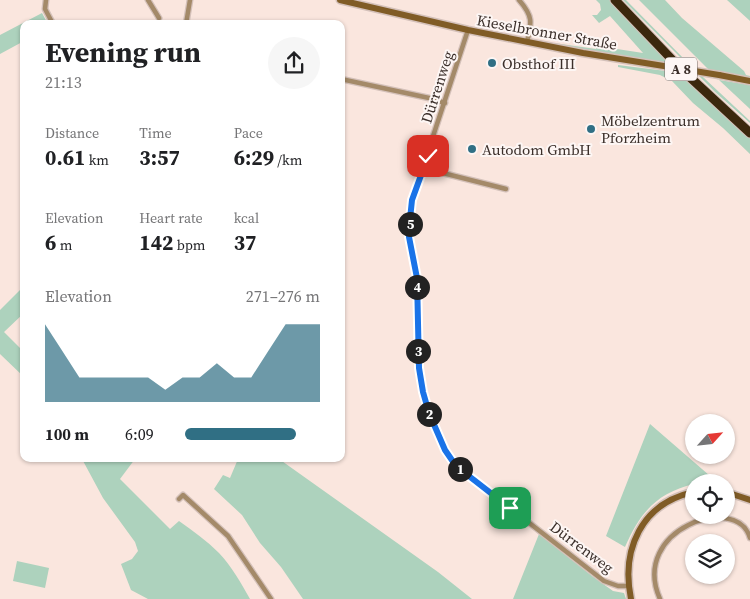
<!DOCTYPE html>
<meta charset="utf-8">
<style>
:root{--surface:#fff;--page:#f6f6f6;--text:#202124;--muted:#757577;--accent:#306f84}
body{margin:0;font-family:"Source Serif 4",serif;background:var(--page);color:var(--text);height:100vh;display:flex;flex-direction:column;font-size:19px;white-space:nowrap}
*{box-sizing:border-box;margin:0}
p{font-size:16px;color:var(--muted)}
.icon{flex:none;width:28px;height:28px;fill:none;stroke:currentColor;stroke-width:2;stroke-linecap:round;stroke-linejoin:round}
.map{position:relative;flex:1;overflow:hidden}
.drawer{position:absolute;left:20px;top:20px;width:325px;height:442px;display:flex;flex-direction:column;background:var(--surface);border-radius:10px;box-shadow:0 1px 4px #0004}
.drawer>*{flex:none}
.needle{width:32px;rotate:63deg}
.controls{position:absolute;left:685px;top:414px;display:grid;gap:10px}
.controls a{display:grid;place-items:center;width:50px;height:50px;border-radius:50%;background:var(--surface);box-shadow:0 1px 4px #0004;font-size:25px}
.pin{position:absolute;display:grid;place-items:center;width:42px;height:42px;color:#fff;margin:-21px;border-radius:10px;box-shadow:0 2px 8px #0006}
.km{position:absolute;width:25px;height:25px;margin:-12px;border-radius:50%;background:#222;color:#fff;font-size:14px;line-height:25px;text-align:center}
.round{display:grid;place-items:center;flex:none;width:52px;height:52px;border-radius:26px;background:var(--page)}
.headline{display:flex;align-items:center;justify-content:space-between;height:85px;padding:0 25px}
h1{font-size:28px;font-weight:700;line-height:38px}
.figures{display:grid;grid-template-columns:repeat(3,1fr);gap:8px;height:85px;padding:5px 25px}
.figures div{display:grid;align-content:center}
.figures b{font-size:21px;font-weight:700}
.figures small{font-size:14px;font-weight:400}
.figures p{font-size:14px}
.chart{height:140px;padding:10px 25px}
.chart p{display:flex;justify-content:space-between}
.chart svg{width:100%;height:90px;margin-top:5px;fill:var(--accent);opacity:.7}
ul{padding:0 25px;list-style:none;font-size:16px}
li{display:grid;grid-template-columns:80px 60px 1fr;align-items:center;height:38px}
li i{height:12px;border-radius:6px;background:var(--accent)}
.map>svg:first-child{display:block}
.green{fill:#add2bd}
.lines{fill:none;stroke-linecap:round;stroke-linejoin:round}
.street-casing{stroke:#d4c1ba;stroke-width:7}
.secondary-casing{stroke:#d4c1ba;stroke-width:9}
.highway-casing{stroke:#d4c1ba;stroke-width:11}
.street{stroke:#a48a69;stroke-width:4.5}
.secondary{stroke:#805c26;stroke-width:6}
.highway{stroke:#3b280d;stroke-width:9}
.secondary-bridge-casing{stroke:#d4c1ba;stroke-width:9;stroke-linecap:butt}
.secondary-bridge{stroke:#805c26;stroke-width:6}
.route-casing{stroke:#fff;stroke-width:10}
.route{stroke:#1a73e8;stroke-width:6}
.poi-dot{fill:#306f84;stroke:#fdf6f4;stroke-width:2}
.labels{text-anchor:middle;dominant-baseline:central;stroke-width:4;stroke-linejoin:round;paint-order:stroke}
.shield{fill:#fdf6f4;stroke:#756b67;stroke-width:1}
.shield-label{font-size:14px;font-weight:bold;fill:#3b2f2a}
.street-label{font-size:15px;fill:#3b2f2a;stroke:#fdf6f4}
.poi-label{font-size:15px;fill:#3b2f2a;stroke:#fdf6f4;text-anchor:start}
</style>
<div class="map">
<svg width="750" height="599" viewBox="0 0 750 599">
<rect width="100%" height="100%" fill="#fae6de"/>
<g class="green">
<polygon points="596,0 610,0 673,64 583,50 554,43 596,49 598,45 600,44 617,49 643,53 610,16 599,23 592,15 597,15 601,10 600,4"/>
<polygon points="623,0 626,0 688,63 750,121 750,123 715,92"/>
<polygon points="639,0 665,0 682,18 744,71 746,75 750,76 750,79 709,70"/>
<polygon points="727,0 750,0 750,21 749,20"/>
<polygon points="42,13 48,24 24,24 24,41 0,54 0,35"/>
<polygon points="618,67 618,65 682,73 750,136 750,154 723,128 693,103 672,81 660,75"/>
<polygon points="719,80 750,85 750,109"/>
<polygon points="24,286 24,313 4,332 24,352 24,377 0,354 0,310"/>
<path d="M650,424L717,482H694V484C656,493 640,513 625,547L606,536Z"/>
<path d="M82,459H135L120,479L170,529L179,521C193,531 207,541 219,553C232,567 241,583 250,599H148L131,590L121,564L132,559L138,551L135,542L103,498Z"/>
<polygon points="238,459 279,459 438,572 472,599 303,599 281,567 260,543 242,515 214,489 223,475 230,478"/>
<polygon points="539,534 592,576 613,591 624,593 626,599 513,599"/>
<polygon points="17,561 49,568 45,588 13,581"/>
</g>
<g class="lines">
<g class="street-casing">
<g id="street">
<polyline points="46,0 45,9 53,24"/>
<polyline points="148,0 159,18"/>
<path d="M519,0C533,16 532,22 527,42"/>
<polyline points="186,24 190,0"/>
<polyline points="468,30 412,200 409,237 417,278 419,368 423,392 429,413 445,450 456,466 604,581 618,586 628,586"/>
<polyline points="341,79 429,98 445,103"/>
<polyline points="423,168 506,189"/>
<polyline points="179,499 183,495 228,536 271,599"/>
<path d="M660,599C629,529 737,492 750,538"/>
</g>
</g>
<g class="secondary-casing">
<g id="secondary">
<polyline points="340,0 468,30 583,53 670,67"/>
<polyline points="719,75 750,81"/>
<polyline points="726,492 750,500"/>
<path d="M631,599C621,550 641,503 694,492"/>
</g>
</g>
<g class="highway-casing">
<polyline id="highway" points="615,0 681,69 750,133"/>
</g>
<use href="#street" class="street"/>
<use href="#secondary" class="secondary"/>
<use href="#highway" class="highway"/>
<g class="secondary-bridge-casing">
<polyline id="secondary-bridge" points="670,67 719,75"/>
</g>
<use href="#secondary-bridge" class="secondary-bridge"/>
</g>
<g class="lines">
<g class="route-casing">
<polyline id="route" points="428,156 412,200 410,219 409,237 417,278 419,368 423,392 429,413 445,450 456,466 510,508"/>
</g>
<use href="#route" class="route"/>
</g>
<g class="poi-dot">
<circle cx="492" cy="63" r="5"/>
<circle cx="591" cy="129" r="5"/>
<circle cx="472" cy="149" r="5"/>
</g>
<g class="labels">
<rect class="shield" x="665" y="57.5" width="32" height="23" rx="4"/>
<g class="shield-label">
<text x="681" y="69">A 8</text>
</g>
<g class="street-label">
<text transform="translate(547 32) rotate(10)">Kieselbronner Straße</text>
<text transform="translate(437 87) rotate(-72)">Dürrenweg</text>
<text transform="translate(582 547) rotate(37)">Dürrenweg</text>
</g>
<g class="poi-label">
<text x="502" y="63">Obsthof III</text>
<text x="601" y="120">Möbelzentrum<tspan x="601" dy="17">Pforzheim</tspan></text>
<text x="482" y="149">Autodom GmbH</text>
</g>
</g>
</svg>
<div class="controls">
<a><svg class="needle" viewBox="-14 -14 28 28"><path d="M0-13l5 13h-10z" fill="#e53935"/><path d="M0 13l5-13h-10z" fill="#757577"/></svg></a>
<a><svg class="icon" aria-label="locate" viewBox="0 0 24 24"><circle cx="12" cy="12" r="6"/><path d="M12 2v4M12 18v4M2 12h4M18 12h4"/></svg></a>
<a><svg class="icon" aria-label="layers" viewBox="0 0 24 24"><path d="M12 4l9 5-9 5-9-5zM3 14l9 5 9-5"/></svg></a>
</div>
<div class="pin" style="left:510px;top:508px;background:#1e9e55"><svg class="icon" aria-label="arrive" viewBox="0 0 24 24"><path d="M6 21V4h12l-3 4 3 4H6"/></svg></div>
<div class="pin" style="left:428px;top:156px;background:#d93025"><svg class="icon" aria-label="check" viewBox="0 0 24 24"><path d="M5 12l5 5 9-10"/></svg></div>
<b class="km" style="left:460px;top:469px">1</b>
<b class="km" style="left:429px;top:414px">2</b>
<b class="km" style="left:418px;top:351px">3</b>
<b class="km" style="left:417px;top:287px">4</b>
<b class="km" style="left:410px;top:224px">5</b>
<section class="drawer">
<div class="headline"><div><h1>Evening run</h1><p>21:13</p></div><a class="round"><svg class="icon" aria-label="share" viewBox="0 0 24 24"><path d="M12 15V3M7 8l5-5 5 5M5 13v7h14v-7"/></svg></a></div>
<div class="figures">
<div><p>Distance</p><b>0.61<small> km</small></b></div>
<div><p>Time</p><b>3:57</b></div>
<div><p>Pace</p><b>6:29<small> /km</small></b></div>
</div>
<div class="figures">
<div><p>Elevation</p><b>6<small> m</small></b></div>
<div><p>Heart rate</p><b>142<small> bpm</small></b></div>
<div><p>kcal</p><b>37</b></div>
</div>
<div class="chart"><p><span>Elevation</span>271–276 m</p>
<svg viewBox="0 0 160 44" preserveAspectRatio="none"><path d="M0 44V6L10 19L20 32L30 32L40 32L50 32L60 32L70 38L80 32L90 32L100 25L110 32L120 32L130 19L140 6L150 6L160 6V44z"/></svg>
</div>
<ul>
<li><b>100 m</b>6:09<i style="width:82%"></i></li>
</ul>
</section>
</div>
